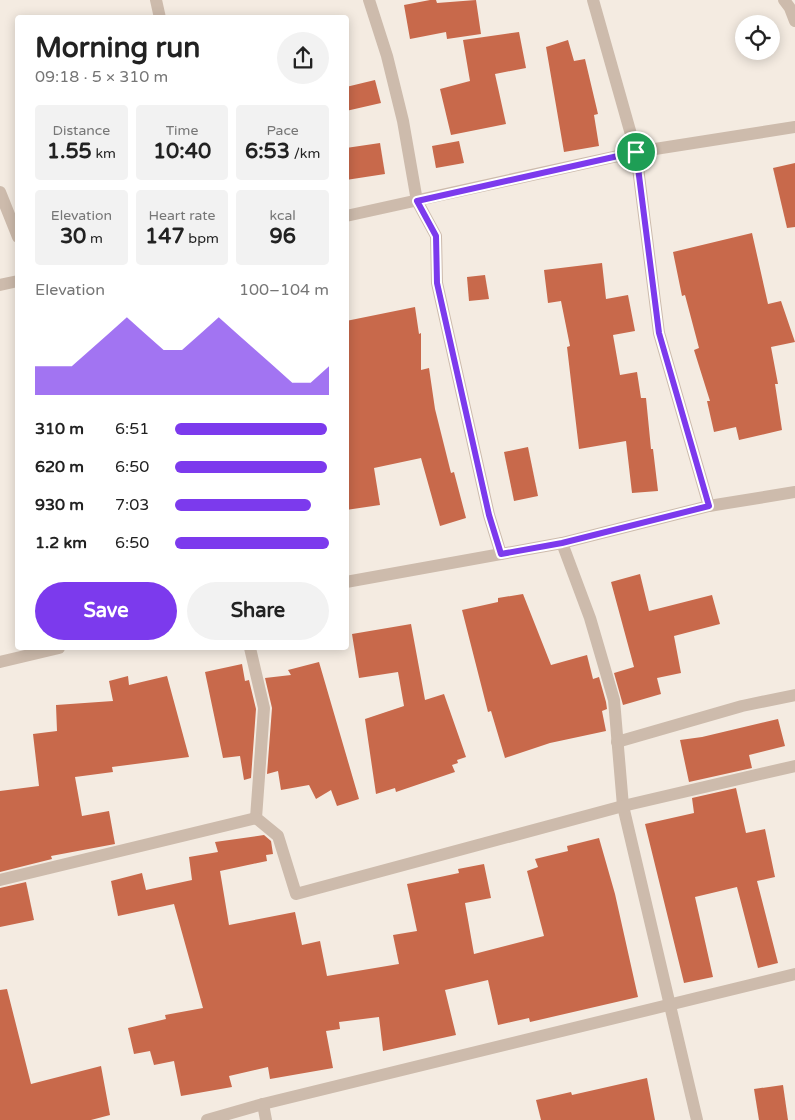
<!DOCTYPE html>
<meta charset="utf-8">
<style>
:root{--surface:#fff;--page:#f2f2f2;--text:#222;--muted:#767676;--accent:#7c3aed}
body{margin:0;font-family:"Varela Round",sans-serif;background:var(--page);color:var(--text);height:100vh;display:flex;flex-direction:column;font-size:19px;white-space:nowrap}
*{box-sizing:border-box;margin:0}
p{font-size:16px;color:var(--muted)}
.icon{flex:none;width:28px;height:28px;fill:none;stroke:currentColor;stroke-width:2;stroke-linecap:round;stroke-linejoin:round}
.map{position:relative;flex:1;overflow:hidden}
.sheet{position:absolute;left:15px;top:15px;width:334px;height:635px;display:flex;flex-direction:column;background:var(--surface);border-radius:5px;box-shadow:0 2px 12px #0003}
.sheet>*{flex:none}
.fabs{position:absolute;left:735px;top:15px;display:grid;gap:10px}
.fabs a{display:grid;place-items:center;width:45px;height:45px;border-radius:50%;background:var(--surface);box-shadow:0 2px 12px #0003;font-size:25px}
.pin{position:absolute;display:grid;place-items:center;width:42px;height:42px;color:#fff;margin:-21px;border:2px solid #fff;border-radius:50%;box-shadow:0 1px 5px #0007}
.round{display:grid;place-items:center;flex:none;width:52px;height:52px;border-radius:26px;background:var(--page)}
.headline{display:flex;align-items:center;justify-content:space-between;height:85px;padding:0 20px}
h1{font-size:28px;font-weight:700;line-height:38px}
.figures{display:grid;grid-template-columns:repeat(3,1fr);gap:8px;height:85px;padding:5px 20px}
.figures div{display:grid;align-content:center;border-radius:5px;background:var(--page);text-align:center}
.figures b{font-size:21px;font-weight:700}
.figures small{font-size:14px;font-weight:400}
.figures p{font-size:14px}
.chart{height:140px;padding:10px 20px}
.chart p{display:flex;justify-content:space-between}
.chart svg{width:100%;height:90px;margin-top:5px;fill:var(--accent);opacity:.7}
.button{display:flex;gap:10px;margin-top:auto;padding:10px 20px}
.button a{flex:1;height:58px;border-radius:30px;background:var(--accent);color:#fff;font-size:20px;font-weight:700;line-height:58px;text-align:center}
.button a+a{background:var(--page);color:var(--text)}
ul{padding:0 20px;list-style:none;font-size:16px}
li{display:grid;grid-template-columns:80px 60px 1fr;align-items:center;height:38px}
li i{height:12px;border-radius:6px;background:var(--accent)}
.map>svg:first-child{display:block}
.building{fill:#c8694b}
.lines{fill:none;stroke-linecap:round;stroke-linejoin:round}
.minor{stroke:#cdbbac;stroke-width:12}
.route-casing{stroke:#fff;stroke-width:10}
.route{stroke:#7c3aed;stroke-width:6}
</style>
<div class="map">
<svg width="795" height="1120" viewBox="0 0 795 1120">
<rect width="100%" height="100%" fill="#f4ebe1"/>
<g class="building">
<polygon points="430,0 436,0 437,3 476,0 481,34 447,39 446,32 410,39 404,5"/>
<polygon points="519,32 526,68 495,74 506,124 451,135 440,89 470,81 463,40"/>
<polygon points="568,40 574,61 585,59 598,114 594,115 599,146 564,152 546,47"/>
<polygon points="375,80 381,103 346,111 346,87"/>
<polygon points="459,141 464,163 436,168 432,146"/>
<polygon points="380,143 385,174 346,180 346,148"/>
<polygon points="795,163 795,227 787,228 773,168"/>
<polygon points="752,233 768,304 781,301 795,342 771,347 778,384 775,384 782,430 739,440 736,427 714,432 707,401 710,401 694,350 699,348 685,295 682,296 673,252"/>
<polygon points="602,263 606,299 628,295 635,331 613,335 620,375 637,372 641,398 646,398 651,449 653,449 658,491 632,493 626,441 579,449 567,347 570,346 561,301 548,303 544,270"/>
<polygon points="485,275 489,299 469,301 467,277"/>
<polygon points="415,307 419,334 421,333 421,370 429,368 435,409 451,473 454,472 466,518 440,526 421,458 374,468 380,505 346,510 346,321"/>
<polygon points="528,447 538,496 514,501 504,452"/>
<polygon points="640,574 649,611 712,595 720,624 674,636 681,673 657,678 661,694 623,705 614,673 634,667 611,582"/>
<polygon points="523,594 551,665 587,655 593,679 599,677 606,702 607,709 602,711 606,731 550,743 505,758 491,711 488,712 462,610 498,602 498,598"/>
<polygon points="411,624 425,700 444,694 466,757 457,760 458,763 452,765 455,772 396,792 395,788 376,794 365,719 404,706 398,672 359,678 352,634"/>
<polygon points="319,662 359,799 337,806 331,790 316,799 309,785 281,790 278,771 267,774 272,708 265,678 291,675 288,670"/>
<polygon points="242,664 245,681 249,680 256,709 251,778 244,780 240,756 223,758 205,672"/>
<polygon points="128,676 129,685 167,676 189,757 112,767 113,772 75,777 82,816 109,811 115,844 51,856 52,859 0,872 0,791 39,786 33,734 57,731 56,705 113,701 109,681"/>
<polygon points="778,719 785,746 749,755 752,768 689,782 680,740 702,737"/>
<polygon points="736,788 746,833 765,829 775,877 757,881 778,963 758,968 737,887 695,897 713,977 684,983 645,824 694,813 692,798"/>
<polygon points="264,835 271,841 273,854 266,855 267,861 220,871 229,925 295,912 302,945 320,941 327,976 399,964 393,935 417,931 407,884 459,873 458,869 484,864 491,898 465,903 474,954 544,936 527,871 538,867 535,859 568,851 567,846 599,838 615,894 638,997 530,1022 529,1018 498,1025 488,980 445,990 456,1035 383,1051 379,1017 339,1022 340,1029 326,1031 333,1068 270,1079 268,1067 229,1076 232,1087 181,1096 174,1061 154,1065 150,1051 134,1054 128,1028 166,1019 165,1015 203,1008 174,904 118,916 111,881 142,873 146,890 192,880 189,857 218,852 215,842"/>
<polygon points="26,882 34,920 0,927 0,888"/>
<polygon points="7,989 31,1084 101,1066 110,1115 91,1120 0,1120 0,990"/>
<polygon points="647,1078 655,1120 541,1120 536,1100 571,1092 572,1095"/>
<polygon points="783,1085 788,1120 759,1120 754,1089"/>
</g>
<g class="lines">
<g class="minor">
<polyline points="156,0 160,18"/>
<polyline points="369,0 387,56 403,121 417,201 436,236 437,283 489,515 501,554"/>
<polyline points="593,0 636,152 659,333 709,506"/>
<polyline points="784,0 790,8 795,21"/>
<polyline points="0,192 18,237"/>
<polyline points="346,216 636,152 795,127"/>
<polyline points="0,285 18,281"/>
<polyline points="562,543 590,618 614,700 623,806 697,1120"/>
<polyline points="346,582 562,543 709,506 795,492"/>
<polyline points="250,648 264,708 256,818 278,836 296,894 623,806 795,766"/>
<polyline points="0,662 59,648"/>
<polyline points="617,742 742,706 795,695"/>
<polyline points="0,880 256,818"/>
<polyline points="263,1104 266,1120"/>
<polyline points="207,1120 263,1104 795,974"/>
</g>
</g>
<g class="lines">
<g class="route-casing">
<polygon id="route" points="636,152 659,333 709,506 562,543 501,554 489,515 437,283 436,236 417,201"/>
</g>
<use href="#route" class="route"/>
</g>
</svg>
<div class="fabs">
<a><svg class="icon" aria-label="locate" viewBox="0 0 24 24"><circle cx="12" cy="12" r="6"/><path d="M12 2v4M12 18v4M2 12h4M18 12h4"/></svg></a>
</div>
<div class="pin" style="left:636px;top:152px;background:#1e9e55"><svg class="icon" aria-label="arrive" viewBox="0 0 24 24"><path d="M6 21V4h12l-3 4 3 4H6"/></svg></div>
<section class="sheet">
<div class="headline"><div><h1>Morning run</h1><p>09:18 · 5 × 310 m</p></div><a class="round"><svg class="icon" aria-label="share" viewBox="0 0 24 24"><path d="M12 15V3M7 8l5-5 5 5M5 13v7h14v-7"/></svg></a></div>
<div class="figures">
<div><p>Distance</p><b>1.55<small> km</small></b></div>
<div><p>Time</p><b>10:40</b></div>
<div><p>Pace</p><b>6:53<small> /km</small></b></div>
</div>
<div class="figures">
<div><p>Elevation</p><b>30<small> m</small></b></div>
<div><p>Heart rate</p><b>147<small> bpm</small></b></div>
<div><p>kcal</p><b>96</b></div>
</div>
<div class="chart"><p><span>Elevation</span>100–104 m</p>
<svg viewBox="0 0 160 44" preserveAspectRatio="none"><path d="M0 44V30L10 30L20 30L30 22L40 14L50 6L60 14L70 22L80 22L90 14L100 6L110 14L120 22L130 30L140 38L150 38L160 30V44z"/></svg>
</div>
<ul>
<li><b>310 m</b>6:51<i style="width:99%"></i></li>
<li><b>620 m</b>6:50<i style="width:99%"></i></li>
<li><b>930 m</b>7:03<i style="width:88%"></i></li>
<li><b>1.2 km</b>6:50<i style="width:100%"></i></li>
</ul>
<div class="button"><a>Save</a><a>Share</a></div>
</section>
</div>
